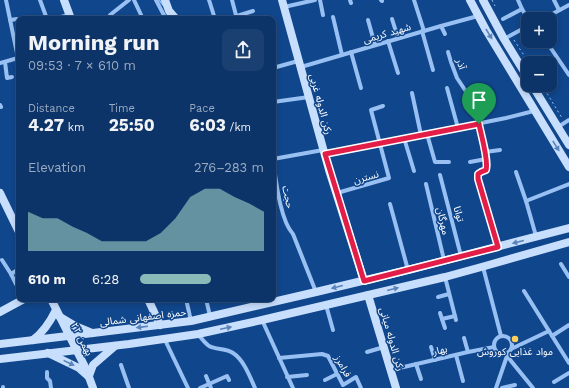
<!DOCTYPE html>
<meta charset="utf-8">
<style>
:root{--surface:#0c3469;--page:#1a3f71;--text:#f1f3f6;--muted:#9aaac0;--line:#2c4f7d;--accent:#8bbbb9}
body{margin:0;font-family:"Work Sans","Noto Sans Arabic",sans-serif;background:var(--page);color:var(--text);height:100vh;display:flex;flex-direction:column;font-size:15px;white-space:nowrap}
*{box-sizing:border-box;margin:0}
p{font-size:13px;color:var(--muted)}
.icon{flex:none;width:22px;height:22px;fill:none;stroke:currentColor;stroke-width:2;stroke-linecap:round;stroke-linejoin:round}
.map{position:relative;flex:1;overflow:hidden}
.sheet{position:absolute;left:16px;top:16px;width:260px;height:286px;display:flex;flex-direction:column;background:var(--surface);border-radius:8px;box-shadow:0 2px 6px #0003,0 0 0 1px var(--line)}
.sheet>*{flex:none}
.tools{position:absolute;left:521px;top:12px;display:grid;gap:8px}
.tools a{display:grid;place-items:center;width:36px;height:36px;border-radius:8px;background:var(--surface);box-shadow:0 2px 6px #0003,0 0 0 1px var(--line);font-size:20px}
.pin{position:absolute;display:grid;place-items:center;width:34px;height:34px;color:#fff;margin:-41px -17px;border-radius:50% 50% 50% 0;rotate:-45deg;box-shadow:0 0 4px #0007}
.pin .icon{rotate:45deg}
.round{display:grid;place-items:center;flex:none;width:42px;height:42px;border-radius:8px;background:var(--page)}
.overview{display:flex;align-items:center;justify-content:space-between;height:68px;padding:0 12px}
h1{font-size:22px;font-weight:700;line-height:30px}
.metrics{display:grid;grid-template-columns:repeat(3,1fr);gap:6px;height:68px;padding:4px 12px}
.metrics div{display:grid;align-content:center}
.metrics b{font-size:17px;font-weight:700}
.metrics small{font-size:11px;font-weight:400}
.metrics p{font-size:11px}
.chart{height:112px;padding:8px 12px}
.chart p{display:flex;justify-content:space-between}
.chart svg{width:100%;height:72px;margin-top:4px;fill:var(--accent);opacity:.7}
ul{padding:0 12px;list-style:none;font-size:13px}
li{display:grid;grid-template-columns:64px 48px 1fr;align-items:center;height:30px}
li i{height:10px;border-radius:5px;background:var(--accent)}
.map>svg:first-child{display:block}
.lines{fill:none;stroke-linecap:round;stroke-linejoin:round}
.stream{stroke:#89bbf6;stroke-width:2}
.path{stroke:#98c0f2;stroke-width:1;stroke-dasharray:2 3;stroke-linecap:butt}
.street{stroke:#98c0f2;stroke-width:4}
.secondary{stroke:#c7defc;stroke-width:8}
.oneway{fill:#5983b9}
.route-casing{stroke:#fff;stroke-width:8}
.route{stroke:#e11d48;stroke-width:5}
.poi-dot{fill:#ffcf59;stroke:#10468c;stroke-width:1.5}
.labels{text-anchor:middle;dominant-baseline:central;stroke-width:3;stroke-linejoin:round;paint-order:stroke}
.street-label{font-size:10px;fill:#fff;stroke:#10468c}
.poi-label{font-size:10px;fill:#fff;stroke:#10468c}
</style>
<div class="map">
<svg width="569" height="388" viewBox="0 0 569 388">
<rect width="100%" height="100%" fill="#10468c"/>
<g class="lines">
<polyline class="stream" points="159,0 163,5"/>
<g class="path">
<polyline points="492,0 495,6"/>
<polyline points="514,40 529,63"/>
<polyline points="542,85 562,118"/>
</g>
<g class="street">
<polyline points="40,0 47,19"/>
<polyline points="134,0 143,19"/>
<polyline points="156,0 166,19"/>
<polyline points="209,0 215,19"/>
<polyline points="232,0 237,19"/>
<polyline points="320,0 323,15"/>
<polyline points="350,0 351,3"/>
<polyline points="381,0 382,1"/>
<polyline points="414,0 424,31"/>
<polyline points="518,0 522,9 528,19"/>
<polyline points="554,0 559,10"/>
<polyline points="284,7 315,0"/>
<polyline points="237,16 253,11"/>
<polyline points="333,17 342,55"/>
<polyline points="53,19 69,15"/>
<polyline points="109,19 110,15 129,0"/>
<polyline points="392,19 398,38"/>
<polyline points="503,19 522,9"/>
<polyline points="543,19 569,5"/>
<polyline points="10,20 17,19"/>
<polyline points="368,20 375,45"/>
<polyline points="441,26 445,34"/>
<polyline points="422,31 433,70"/>
<polyline points="504,39 528,26"/>
<polyline points="388,41 398,73"/>
<polyline points="546,41 569,75"/>
<polyline points="351,52 361,88"/>
<polyline points="448,52 451,62 457,78 473,102 477,112 486,157 487,167 486,170 481,172 478,174 479,179 498,247"/>
<polyline points="5,62 7,78 12,77"/>
<polyline points="0,63 18,58 6,0"/>
<polyline points="301,67 441,26 478,16"/>
<polyline points="273,68 298,61"/>
<polyline points="447,88 458,128"/>
<polyline points="412,93 421,135"/>
<polyline points="273,102 309,97"/>
<polyline points="0,105 1,107"/>
<polyline points="558,127 569,120"/>
<polyline points="427,134 435,162 449,162"/>
<polyline points="404,138 414,171"/>
<polyline points="485,152 500,150"/>
<polyline points="325,154 506,118 534,111"/>
<polyline points="273,159 323,150"/>
<path d="M273,161C276,180 280,220 293,234L316,292"/>
<polyline points="470,162 486,159"/>
<polyline points="516,172 526,201 536,236"/>
<polyline points="440,175 461,256"/>
<polyline points="426,184 444,260"/>
<polyline points="337,193 389,178 371,110 383,106"/>
<polyline points="526,201 569,184"/>
<polyline points="390,204 408,270"/>
<polyline points="2,260 11,274 16,284"/>
<polyline points="561,264 569,277"/>
<polyline points="483,267 501,336"/>
<polyline points="11,274 19,269"/>
<polyline points="445,277 456,320"/>
<polyline points="524,291 569,363"/>
<polyline points="438,297 449,294"/>
<polyline points="186,299 191,321"/>
<polyline points="206,299 210,316"/>
<polyline points="326,305 333,330"/>
<polyline points="440,313 445,328"/>
<polyline points="442,319 455,316"/>
<polyline points="262,320 293,388"/>
<path d="M198,334C201,338 205,343 209,346C216,350 226,348 233,353C244,360 250,377 255,388"/>
<circle cx="503" cy="345" r="9"/>
<polyline points="552,336 569,325"/>
<polyline points="464,338 468,352"/>
<polyline points="165,340 188,388"/>
<polyline points="431,347 435,360"/>
<polyline points="511,349 549,331"/>
<polyline points="367,352 384,347"/>
<polyline points="456,355 463,381"/>
<polyline points="507,356 533,388"/>
<polyline points="279,358 322,354 328,356 343,385 356,377 361,388"/>
<polyline points="416,364 421,379"/>
<polyline points="121,365 129,388"/>
<polyline points="391,370 468,352 494,347"/>
<polyline points="47,372 47,378 50,381 51,388"/>
<polyline points="206,376 211,388"/>
<polyline points="287,377 307,375"/>
<polyline points="325,380 337,374"/>
<polyline points="554,382 569,373"/>
<polyline points="3,387 3,388"/>
<polyline points="200,388 227,376 229,380"/>
<polyline points="496,388 507,356"/>
<polyline points="502,388 515,385"/>
</g>
<g class="secondary">
<polyline points="64,0 71,19"/>
<polyline points="165,0 169,11 176,19"/>
<polyline points="282,0 329,170 364,281"/>
<polyline points="470,0 486,30 569,167"/>
<polyline points="483,0 504,39 528,78"/>
<polyline points="532,85 569,145"/>
<polyline points="0,193 19,232"/>
<polyline points="368,295 396,388"/>
<polyline points="51,299 86,369 93,388"/>
<polyline points="148,299 160,325"/>
<polyline points="0,312 24,299"/>
<polyline points="60,317 75,326 92,333"/>
<path d="M33,340C44,332 50,322 56,310"/>
<polyline points="0,344 93,333 191,321 316,292 408,270 569,228"/>
<polyline points="48,353 79,368 88,376"/>
<polyline points="0,359 129,344 198,334 262,320 445,277 485,266 569,242"/>
<polyline points="89,376 93,365 115,346"/>
</g>
</g>
<defs><path id="oneway-solid" d="M-6-.8H1V-3.2L6.5 0L1 3.2V.8H-6Z"/></defs>
<g class="oneway">
<use href="#oneway-solid" transform="translate(489 34) rotate(59)"/>
<use href="#oneway-solid" transform="translate(556 146) rotate(58)"/>
<use href="#oneway-solid" transform="translate(518 242) rotate(166)"/>
<use href="#oneway-solid" transform="translate(337 287) rotate(166)"/>
<use href="#oneway-solid" transform="translate(393 289) rotate(-14)"/>
<use href="#oneway-solid" transform="translate(142 327) rotate(173)"/>
<use href="#oneway-solid" transform="translate(226 328) rotate(-12)"/>
<use href="#oneway-solid" transform="translate(69 363) rotate(26)"/>
</g>
<g class="lines">
<g class="route-casing">
<path id="route" d="M479,124C481,135 489,161 486,170L481,172L478,174V179L498,247L364,281L325,154Z"/>
</g>
<use href="#route" class="route"/>
</g>
<circle class="poi-dot" cx="515" cy="339" r="4"/>
<g class="labels">
<g class="street-label">
<text transform="translate(387 33) rotate(-16)">شهید کریمی</text>
<text transform="translate(461 64) rotate(71)">آذر</text>
<text transform="translate(321 104) rotate(75)">رکن الدوله غربی</text>
<text transform="translate(366 177) rotate(-16)">نسترن</text>
<text transform="translate(288 197) rotate(78)">حجت</text>
<text transform="translate(459 214) rotate(75)">توانا</text>
<text transform="translate(443 221) rotate(77)">مهرگان</text>
<text transform="translate(143 317) rotate(-7)">حمزه اصفهانی شمالی</text>
<text transform="translate(82 339) rotate(63)">۲۲ بهمن</text>
<text transform="translate(392 339) rotate(74)">رکن الدوله میانی</text>
<text transform="translate(440 350) rotate(-13)">بهار</text>
<text transform="translate(343 366) rotate(61)">فرامرز</text>
</g>
<g class="poi-label">
<text x="515" y="351">مواد غذایی کوروش</text>
</g>
</g>
</svg>
<div class="tools">
<a>+</a>
<a>−</a>
</div>
<div class="pin" style="left:479px;top:124px;background:#1e9e55"><svg class="icon" aria-label="arrive" viewBox="0 0 24 24"><path d="M6 21V4h12l-3 4 3 4H6"/></svg></div>
<section class="sheet">
<div class="overview"><div><h1>Morning run</h1><p>09:53 · 7 × 610 m</p></div><a class="round"><svg class="icon" aria-label="share" viewBox="0 0 24 24"><path d="M12 15V3M7 8l5-5 5 5M5 13v7h14v-7"/></svg></a></div>
<div class="metrics">
<div><p>Distance</p><b>4.27<small> km</small></b></div>
<div><p>Time</p><b>25:50</b></div>
<div><p>Pace</p><b>6:03<small> /km</small></b></div>
</div>
<div class="chart"><p><span>Elevation</span>276–283 m</p>
<svg viewBox="0 0 160 44" preserveAspectRatio="none"><path d="M0 44V20L10 24L20 24L30 29L40 33L50 38L60 38L70 38L80 38L90 33L100 24L110 11L120 6L130 6L140 11L150 15L160 20V44z"/></svg>
</div>
<ul>
<li><b>610 m</b>6:28<i style="width:57%"></i></li>
</ul>
</section>
</div>
